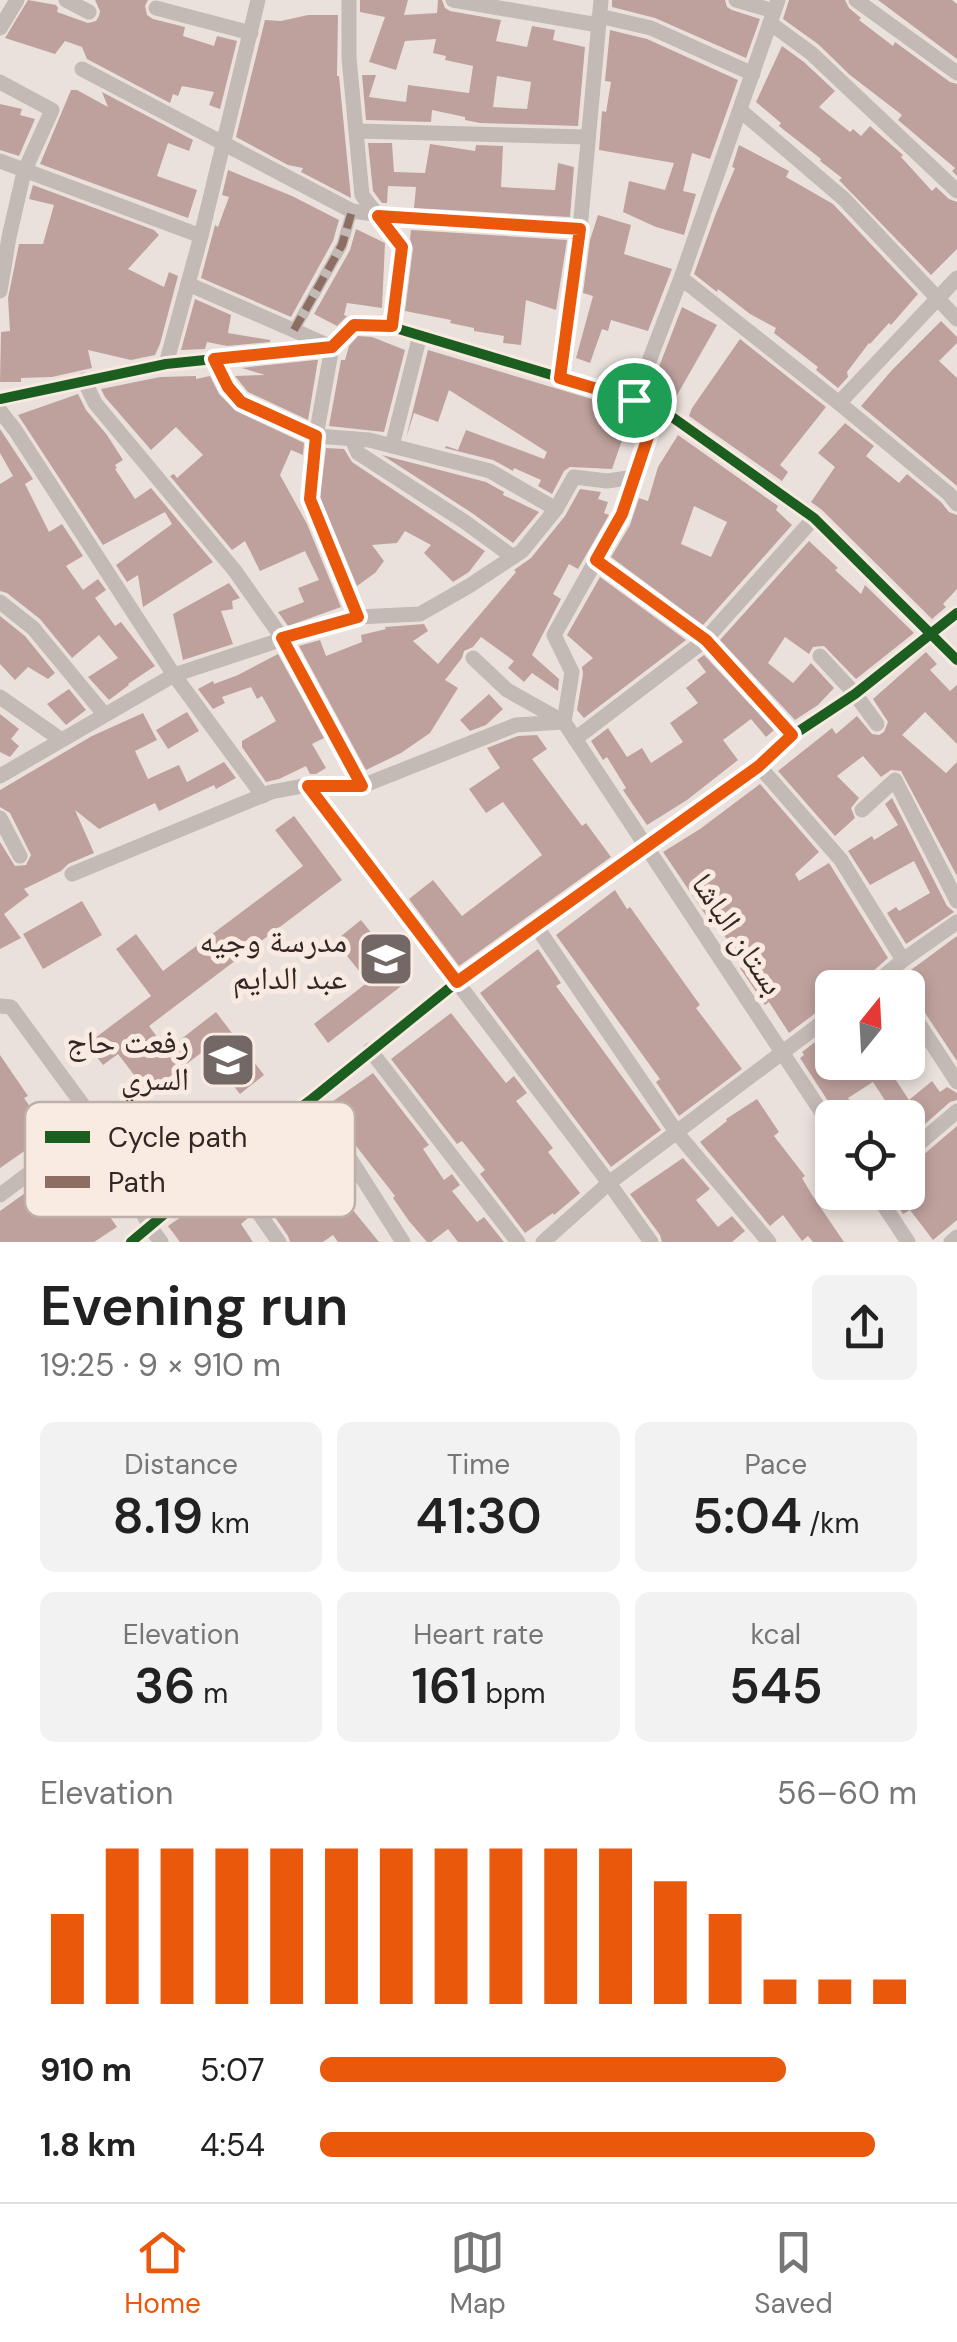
<!DOCTYPE html>
<meta charset="utf-8">
<style>
:root{--surface:#fff;--page:#f2f2f2;--text:#222;--muted:#767676;--line:#e0e0e0;--accent:#ea580c}
body{margin:0;font-family:"DM Sans","Noto Naskh Arabic",sans-serif;background:var(--page);color:var(--text);height:100vh;display:flex;flex-direction:column;font-size:38px;white-space:nowrap}
*{box-sizing:border-box;margin:0}
p{font-size:32px;color:var(--muted)}
.icon{flex:none;width:55px;height:55px;fill:none;stroke:currentColor;stroke-width:2;stroke-linecap:round;stroke-linejoin:round}
.map{position:relative;height:1242px;overflow:hidden}
.details{display:flex;flex-direction:column;background:var(--surface);flex:1}
.details>*{flex:none}
.needle{width:65px;rotate:18deg}
.buttons{position:absolute;left:815px;top:970px;display:grid;gap:20px}
.buttons a{display:grid;place-items:center;width:110px;height:110px;border-radius:15px;background:var(--surface);box-shadow:0 5px 15px #0003;font-size:50px}
.pin{position:absolute;display:grid;place-items:center;width:85px;height:85px;color:#fff;margin:-42px;border:5px solid #fff;border-radius:50%;box-shadow:0 2px 10px #0007}
.round{display:grid;place-items:center;flex:none;width:105px;height:105px;border-radius:15px;background:var(--page)}
.headline{display:flex;align-items:center;justify-content:space-between;height:170px;padding:0 40px}
h1{font-size:55px;font-weight:600;line-height:75px}
.stats{display:grid;grid-template-columns:repeat(3,1fr);gap:15px;height:170px;padding:10px 40px}
.stats div{display:grid;align-content:center;border-radius:15px;background:var(--page);text-align:center}
.stats b{font-size:50px;font-weight:600}
.stats small{font-size:28px;font-weight:400}
.stats p{font-size:28px}
.chart{height:280px;padding:20px 40px}
.chart p{display:flex;justify-content:space-between}
.chart svg{width:100%;height:180px;margin-top:10px;stroke:var(--accent);stroke-width:6}
ul{padding:0 40px;list-style:none;font-size:32px}
li{display:grid;grid-template-columns:160px 120px 1fr;align-items:center;height:75px}
li i{height:25px;border-radius:12px;background:var(--accent)}
.tab-bar{display:flex;justify-content:space-around;align-items:center;height:140px;border-top:2px solid var(--line);background:var(--surface);font-size:28px;color:var(--muted)}
.tab-bar a{display:grid;justify-items:center;gap:5px}
.tab-bar .on{color:var(--accent)}
.map>svg:first-child{display:block}
.building{fill:#bea19d;fill-rule:evenodd}
.lines{fill:none;stroke-linecap:round;stroke-linejoin:round}
.pedestrian{stroke:#c3b9b5;stroke-width:11}
.minor{stroke:#c3b9b5;stroke-width:15}
.quiet{stroke:#8d6e63;stroke-width:8;stroke-dasharray:15 8;stroke-linecap:butt}
.cycleway-casing{stroke:#f9eae2;stroke-width:16}
.cycleway{stroke:#1b5e20;stroke-width:10}
.route-casing{stroke:#fff;stroke-width:20}
.route{stroke:#ea580c;stroke-width:12}
.labels{text-anchor:middle;dominant-baseline:central;stroke-width:10;stroke-linejoin:round;paint-order:stroke}
.street-label{font-size:32px;fill:#332725;stroke:#f9eae2}
.poi-label{font-size:32px;fill:#332725;stroke:#f9eae2;text-anchor:end}
.key{fill:#f9eae2;stroke:#beb0a9;stroke-width:2.5}
.key-label{font-size:28px;fill:#332725}
</style>
<div class="map">
<svg width="957" height="1242" viewBox="0 0 957 1242">
<rect width="100%" height="100%" fill="#ebe1dc"/>
<g class="building">
<polygon points="28,0 56,5 58,8 57,12 88,23 96,21 99,16 100,11 95,0 148,0 145,6 147,15 153,19 185,27 183,36 214,46 217,36 237,41 220,109 209,105 214,92 182,86 178,96 173,94 170,103 87,59 82,47 65,41 55,54 5,38"/>
<path d="M360,0H408L404,15L437,13L438,0H442L445,8L450,11L501,20L496,41L527,47L532,26L555,30L553,40L585,47L578,126L480,123L465,120V117L432,110L431,122L366,120L362,75H376L369,97L406,102L408,85L469,93L473,66L445,60L446,56L433,53L436,39L405,41L396,70L369,62L385,17L360,12ZM497,76L531,82L527,109L493,107Z"/>
<polygon points="612,0 725,0 727,7 732,10 760,19 746,58 655,18 612,7"/>
<polygon points="789,0 845,0 849,8 861,18 859,20 893,46 895,42 950,82 957,84 957,176 952,171 955,168 898,120 902,115 850,75 818,44 783,19"/>
<polygon points="878,0 952,0 957,4 957,59"/>
<polygon points="308,15 338,15 337,76 339,76 351,198 301,172 303,168 288,165 236,137 265,20 281,21"/>
<polygon points="610,30 647,39 738,80 710,159 692,153 683,191 696,194 684,235 656,227 623,212 629,181 665,190 674,163 599,150 602,111 606,112 611,82 605,81"/>
<polygon points="782,46 804,62 835,91 819,107 850,132 853,129 861,136 870,126 903,155 901,157 932,191 936,187 949,199 957,202 957,249 931,275 839,180 842,178 820,161 821,159 779,126 781,123 756,102"/>
<polygon points="71,90 77,90 108,107 102,92 193,140 189,151 168,143 157,176 197,190 188,218 40,164"/>
<polygon points="0,104 22,109 20,115 35,119 19,156 0,150"/>
<polygon points="368,143 392,143 394,172 425,173 430,144 475,151 476,145 503,146 501,187 555,190 558,163 574,167 570,217 414,208 416,187 388,186 387,203 382,203 373,191"/>
<polygon points="739,145 789,171 786,177 833,204 918,294 891,325 889,323 870,344 869,343 847,372 848,377 838,388 816,370 818,367 774,333 776,328 750,314 718,289 717,292 694,274 716,213 735,168 732,167"/>
<polygon points="228,170 292,196 339,220 333,241 291,317 201,278 215,225 218,227 229,197 222,195"/>
<polygon points="33,185 154,230 159,235 128,269 164,287 169,272 178,276 160,344 155,355 131,360 88,350 92,368 52,377 21,378 21,382 0,382 1,332 10,331 8,298 19,244 43,244 54,205 29,199"/>
<polygon points="598,215 631,225 624,254 672,269 648,331 611,320 608,331 602,329 590,363 576,358 593,296 583,293 590,240"/>
<polygon points="356,229 385,243 382,308 347,303 344,315 347,316 337,326 314,314 350,250"/>
<polygon points="411,230 567,240 556,310 526,300 521,345 503,343 504,336 474,331 474,328 450,323 451,320 405,311 413,248 410,239"/>
<polygon points="195,299 231,315 228,333 270,340 270,342 227,346 207,342 205,349 181,350"/>
<polygon points="682,307 717,325 676,397 652,385"/>
<polygon points="941,321 957,337 957,343 939,361 957,378 957,486 861,406 892,370"/>
<polygon points="358,336 372,337 405,350 384,432 329,426 341,360 345,360 349,346"/>
<polygon points="740,339 826,407 780,465 788,472 782,481 689,416 692,408"/>
<polygon points="428,350 618,407 616,425 626,429 612,469 570,467 564,471 552,494 538,486 541,480 514,468 513,471 493,460 445,448 446,446 458,450 466,430 544,459 547,452 449,390 438,422 414,413 406,438"/>
<polygon points="315,360 318,360 308,420 248,392 235,376 265,375 242,368 250,367"/>
<polygon points="196,376 196,379 210,376 219,394 236,411 304,443 303,455 291,450 280,475 307,524 341,607 288,626 278,612 304,602 298,588 319,580 305,551 260,571 245,541 232,550 170,476 174,474 177,478 203,455 176,427 151,450 105,397 101,389 160,377"/>
<polygon points="78,394 86,410 107,435 123,460 115,465 117,468 115,469 135,499 151,488 213,562 143,607 138,575 127,582 116,565 172,524 165,512 103,545 18,415"/>
<polygon points="845,423 874,446 866,456 899,483 907,474 941,502 949,512 957,515 957,589 943,604 946,607 932,619 822,510 811,502 835,467 818,453"/>
<polygon points="0,429 33,479 25,484 49,532 62,524 83,556 66,566 83,590 98,579 106,590 95,598 115,626 121,622 155,666 128,684 129,685 109,700 88,677 118,658 99,635 72,658 40,619 7,593 0,591 0,484 13,476 0,453"/>
<path d="M678,435L778,506L776,510L792,525L703,625L611,557L630,525L639,498L648,501L658,467ZM694,506L727,522L711,557L681,544Z"/>
<polygon points="326,448 344,449 352,462 485,551 469,572 453,582 424,553 431,545 405,531 397,543 372,545 384,561 375,573 357,586 320,497"/>
<polygon points="382,455 486,482 504,492 503,495 539,512 513,543 472,513"/>
<polygon points="580,489 601,492 598,499 608,502 604,513 609,515 578,569 569,564 553,594 561,599 532,655 559,679 558,691 532,673 524,682 508,668 514,661 481,637 473,647 464,651 462,658 445,680 458,688 430,733 401,753 366,770 299,646 320,640 326,656 362,642 361,635 386,629 385,627 424,624 428,631 413,641 438,664 516,572 514,570 531,558 565,516"/>
<polygon points="809,541 838,568 835,570 861,594 865,585 914,633 856,679 824,646 813,647 809,654 785,637 768,663 793,683 811,663 834,688 818,705 795,720 720,640"/>
<polygon points="600,577 686,640 584,718 577,710 583,674 582,667 593,658 567,635"/>
<polygon points="229,583 240,598 232,601 233,609 221,611 233,644 183,660 173,614"/>
<polygon points="0,616 25,636 55,673 48,679 28,667 15,680 0,664"/>
<polygon points="926,652 937,664 930,670 950,691 957,685 957,744 925,712 902,735 946,773 957,762 957,876 901,771 891,770 881,777 863,756 837,776 859,798 851,808 855,818 835,836 778,771 832,728 836,734 857,716 872,734 879,735 884,732 888,722 873,699"/>
<polygon points="278,654 324,738 312,744 326,768 316,774 310,774 306,766 279,779 266,782 242,747 242,741 276,721 262,696 257,699 251,687 222,697 225,703 213,709 198,689 213,681 214,684 238,675"/>
<polygon points="704,655 774,730 766,737 751,719 723,740 738,760 687,800 647,825 623,790 626,788 607,757 603,760 591,741 608,728 627,757 642,748 651,763 683,742 670,723 698,703 686,688 706,672 697,660"/>
<polygon points="69,689 86,710 66,725 47,704"/>
<polygon points="489,694 503,709 486,725 470,731 460,720"/>
<polygon points="187,712 199,731 168,749 156,730"/>
<polygon points="143,713 157,740 135,751 148,779 179,765 187,782 224,762 236,778 216,789 214,785 159,811 155,803 99,829 75,810 94,853 68,864 61,871 24,889 29,895 4,914 21,938 0,949 0,842 15,866 26,865 31,855 10,813 0,807 0,790 92,736"/>
<polygon points="0,714 19,729 11,739 19,746 10,757 0,752"/>
<polygon points="537,735 547,749 532,759 582,826 586,823 611,857 459,966 409,899 433,880 462,916 542,855 503,802 486,813 469,789 500,768 487,748 518,736"/>
<polygon points="760,784 819,852 795,874 799,881 829,863 888,958 854,988 832,988 832,1004 825,1006 789,1033 769,1002 765,1005 740,968 747,961 707,917 663,852 700,829"/>
<polygon points="892,798 947,906 954,912 906,944 887,913 896,907 899,911 930,893 914,861 870,885 848,851 872,836 874,840 898,825 885,804"/>
<polygon points="294,816 342,880 149,1026 167,1050 216,1012 264,1075 240,1094 205,1050 148,1093 118,1054 103,1065 87,1044 151,996 116,949 136,934 163,971 303,866 275,830"/>
<polygon points="615,890 627,909 630,907 700,1005 696,1008 742,1069 679,1116 656,1082 660,1079 556,935"/>
<polygon points="82,901 102,935 43,969 23,934"/>
<polygon points="361,920 409,980 328,1043 314,1024 368,982 335,941"/>
<polygon points="957,936 957,1061 917,1001 908,996 908,988 901,988 896,981"/>
<polygon points="538,949 561,983 556,986 661,1130 611,1167 480,993"/>
<polygon points="451,1013 506,1083 514,1076 527,1093 516,1101 553,1148 548,1152 580,1193 554,1215 553,1213 525,1233 480,1174 485,1170 462,1141 457,1144 391,1059"/>
<polygon points="832,1029 832,1062 884,1062 909,1100 932,1081 940,1092 947,1087 957,1093 957,1100 950,1102 908,1139 908,1118 878,1118 890,1108 873,1082 848,1098 862,1118 839,1118 800,1058 804,1055 802,1052"/>
<polygon points="0,1055 28,1096 24,1098 49,1134 0,1168"/>
<polygon points="373,1073 429,1145 423,1149 444,1180 452,1174 460,1185 452,1191 477,1222 484,1217 504,1242 458,1242 448,1229 431,1242 427,1242 409,1221 393,1198 395,1196 353,1142 329,1104"/>
<polygon points="757,1099 779,1132 774,1136 805,1176 802,1178 812,1195 844,1242 813,1242 808,1236 802,1241 783,1215 770,1226 700,1142 727,1121 726,1119"/>
<polygon points="957,1126 957,1220 933,1240 910,1210 903,1214 889,1192 908,1192 908,1164 915,1162"/>
<polygon points="299,1127 343,1190 339,1193 379,1242 338,1242 333,1235 323,1242 290,1242 288,1236 241,1168"/>
<polygon points="683,1158 710,1189 696,1200 718,1227 732,1216 745,1231 732,1242 662,1242 660,1235 630,1194"/>
<polygon points="67,1163 91,1196 94,1194 117,1227 94,1242 0,1242 0,1211"/>
<polygon points="223,1182 248,1218 241,1224 253,1242 180,1242 168,1226 198,1205 196,1203"/>
</g>
<g class="lines">
<polyline class="pedestrian" points="294,330 342,245 352,211"/>
<g class="minor">
<polyline points="66,0 89,12"/>
<polyline points="349,0 349,58 362,195 402,247 392,327"/>
<polyline points="453,0 598,25"/>
<polyline points="736,0 774,11"/>
<polyline points="856,0 957,73"/>
<polyline points="156,8 251,33"/>
<polyline points="599,16 651,28 753,74"/>
<polyline points="770,23 811,53 957,191"/>
<polyline points="0,28 17,0"/>
<polyline points="82,69 352,211 410,219 580,229"/>
<polyline points="0,82 52,110 24,172 9,237 0,291"/>
<polyline points="741,111 844,199 957,319"/>
<polyline points="356,131 588,137"/>
<polyline points="0,161 201,236"/>
<polyline points="681,278 839,403 949,494 957,504"/>
<polyline points="188,284 332,347 316,436 309,499 357,617"/>
<polyline points="214,359 228,387 241,401 316,436 369,440 490,471 556,509"/>
<polyline points="166,364 201,236 258,0"/>
<polyline points="560,378 580,229 601,0"/>
<polyline points="84,380 95,403 235,571 283,639 362,786"/>
<polyline points="0,399 166,364 332,347 354,325 392,327 658,407 814,518 957,660"/>
<polyline points="634,400 681,278 778,0"/>
<polyline points="839,403 957,278"/>
<polyline points="0,411 15,430 174,675 263,796"/>
<polyline points="352,439 358,453 465,522 513,557"/>
<polyline points="392,446 420,335"/>
<polyline points="596,560 705,640 793,735"/>
<polyline points="0,602 33,628 104,714"/>
<polyline points="820,656 855,694 877,724"/>
<polyline points="473,658 507,690 564,722 832,1128"/>
<polyline points="0,697 60,739"/>
<polyline points="564,722 572,672 554,635 622,514 658,407"/>
<polyline points="575,739 705,640 814,518"/>
<polyline points="759,766 841,860 903,960"/>
<polyline points="0,776 174,675 283,639 357,617 420,614 469,586 522,551 556,509 574,477 607,481 635,477"/>
<polyline points="308,785 609,1183 651,1242"/>
<polyline points="862,810 895,780 957,901"/>
<polyline points="0,818 20,856"/>
<polyline points="72,874 271,792 308,785 362,786 516,725 564,722"/>
<polyline points="536,926 677,1133 769,1242"/>
<polyline points="870,988 903,960 957,922"/>
<polyline points="0,1006 11,1007 96,1123 150,1227 161,1242"/>
<polyline points="908,1007 957,1082"/>
<polyline points="370,1050 518,1242"/>
<polyline points="312,1099 403,1242"/>
<polyline points="908,1153 957,1111"/>
<polyline points="224,1164 279,1242"/>
<polyline points="875,1192 908,1242"/>
<polyline points="0,1195 96,1123"/>
<polyline points="131,1242 224,1164 312,1099 457,982 759,766 793,735 855,694 957,613"/>
<polyline points="543,1242 609,1183 832,1015"/>
<polyline points="951,1242 957,1237"/>
</g>
<polyline class="quiet" points="294,330 342,245 352,211"/>
<g class="cycleway-casing">
<g id="cycleway">
<polyline points="0,399 166,364 332,347 354,325 392,327 658,407 814,518 957,660"/>
<polyline points="131,1242 224,1164 312,1099 457,982 759,766 793,735 855,694 957,613"/>
</g>
</g>
<use href="#cycleway" class="cycleway"/>
</g>
<g class="lines">
<g class="route-casing">
<polygon id="route" points="378,216 580,229 560,378 658,407 622,514 596,560 706,640 792,735 759,766 457,982 308,786 362,786 282,638 358,617 310,499 316,436 241,402 228,387 214,359 332,347 354,325 392,326 402,247"/>
</g>
<use href="#route" class="route"/>
</g>
<defs>
<g id="school-square" transform="scale(2.875)"><rect x="-9" y="-9" width="18" height="18" rx="4" fill="#736865" stroke="#f9eae2"/><path d="M0-5L7-2L0 1L-7-2ZM-4 1L0 2.5L4 1V4Q0 6-4 4Z" fill="#fff"/></g>
</defs>
<g fill-rule="evenodd">
<use href="#school-square" x="386" y="959"/>
<use href="#school-square" x="228" y="1060"/>
</g>
<g class="labels">
<g class="street-label">
<text transform="translate(738 934) rotate(56)">بستان الباشا</text>
</g>
<g class="poi-label">
<text x="347" y="941">مدرسة وجيه<tspan x="347" dy="37">عبد الدايم</tspan></text>
<text x="189" y="1042">رفعت حاج<tspan x="189" dy="37">السري</tspan></text>
</g>
</g>
<rect x="25" y="1102" width="330" height="115" rx="15" class="key"/>
<rect x="45" y="1131" width="45" height="12" fill="#1b5e20"/>
<rect x="45" y="1176" width="45" height="12" fill="#8d6e63"/>
<g class="key-label">
<text x="108" y="1147">Cycle path</text>
<text x="108" y="1192">Path</text>
</g>
</svg>
<div class="buttons">
<a><svg class="needle" viewBox="-14 -14 28 28"><path d="M0-13l5 13h-10z" fill="#e53935"/><path d="M0 13l5-13h-10z" fill="#767676"/></svg></a>
<a><svg class="icon" aria-label="locate" viewBox="0 0 24 24"><circle cx="12" cy="12" r="6"/><path d="M12 2v4M12 18v4M2 12h4M18 12h4"/></svg></a>
</div>
<div class="pin" style="left:634px;top:400px;background:#1e9e55"><svg class="icon" aria-label="arrive" viewBox="0 0 24 24"><path d="M6 21V4h12l-3 4 3 4H6"/></svg></div>
</div>
<section class="details">
<div class="headline"><div><h1>Evening run</h1><p>19:25 · 9 × 910 m</p></div><a class="round"><svg class="icon" aria-label="share" viewBox="0 0 24 24"><path d="M12 15V3M7 8l5-5 5 5M5 13v7h14v-7"/></svg></a></div>
<div class="stats">
<div><p>Distance</p><b>8.19<small> km</small></b></div>
<div><p>Time</p><b>41:30</b></div>
<div><p>Pace</p><b>5:04<small> /km</small></b></div>
</div>
<div class="stats">
<div><p>Elevation</p><b>36<small> m</small></b></div>
<div><p>Heart rate</p><b>161<small> bpm</small></b></div>
<div><p>kcal</p><b>545</b></div>
</div>
<div class="chart"><p><span>Elevation</span>56–60 m</p>
<svg viewBox="0 0 160 44" preserveAspectRatio="none"><path d="M5 44V22M15 44V6M25 44V6M35 44V6M45 44V6M55 44V6M65 44V6M75 44V6M85 44V6M95 44V6M105 44V6M115 44V14M125 44V22M135 44V38M145 44V38M155 44V38"/></svg>
</div>
<ul>
<li><b>910 m</b>5:07<i style="width:78%"></i></li>
<li><b>1.8 km</b>4:54<i style="width:93%"></i></li>
</ul>
</section>
<nav class="tab-bar">
<a class="on"><svg class="icon" aria-label="home" viewBox="0 0 24 24"><path d="M3 11l9-7 9 7M6 9v11h12V9"/></svg>Home</a>
<a><svg class="icon" aria-label="map" viewBox="0 0 24 24"><path d="M3 6l6-2 6 2 6-2v14l-6 2-6-2-6 2zM9 4v14M15 6v14"/></svg>Map</a>
<a><svg class="icon" aria-label="saved" viewBox="0 0 24 24"><path d="M7 4h10v16l-5-4-5 4z"/></svg>Saved</a>
</nav>
